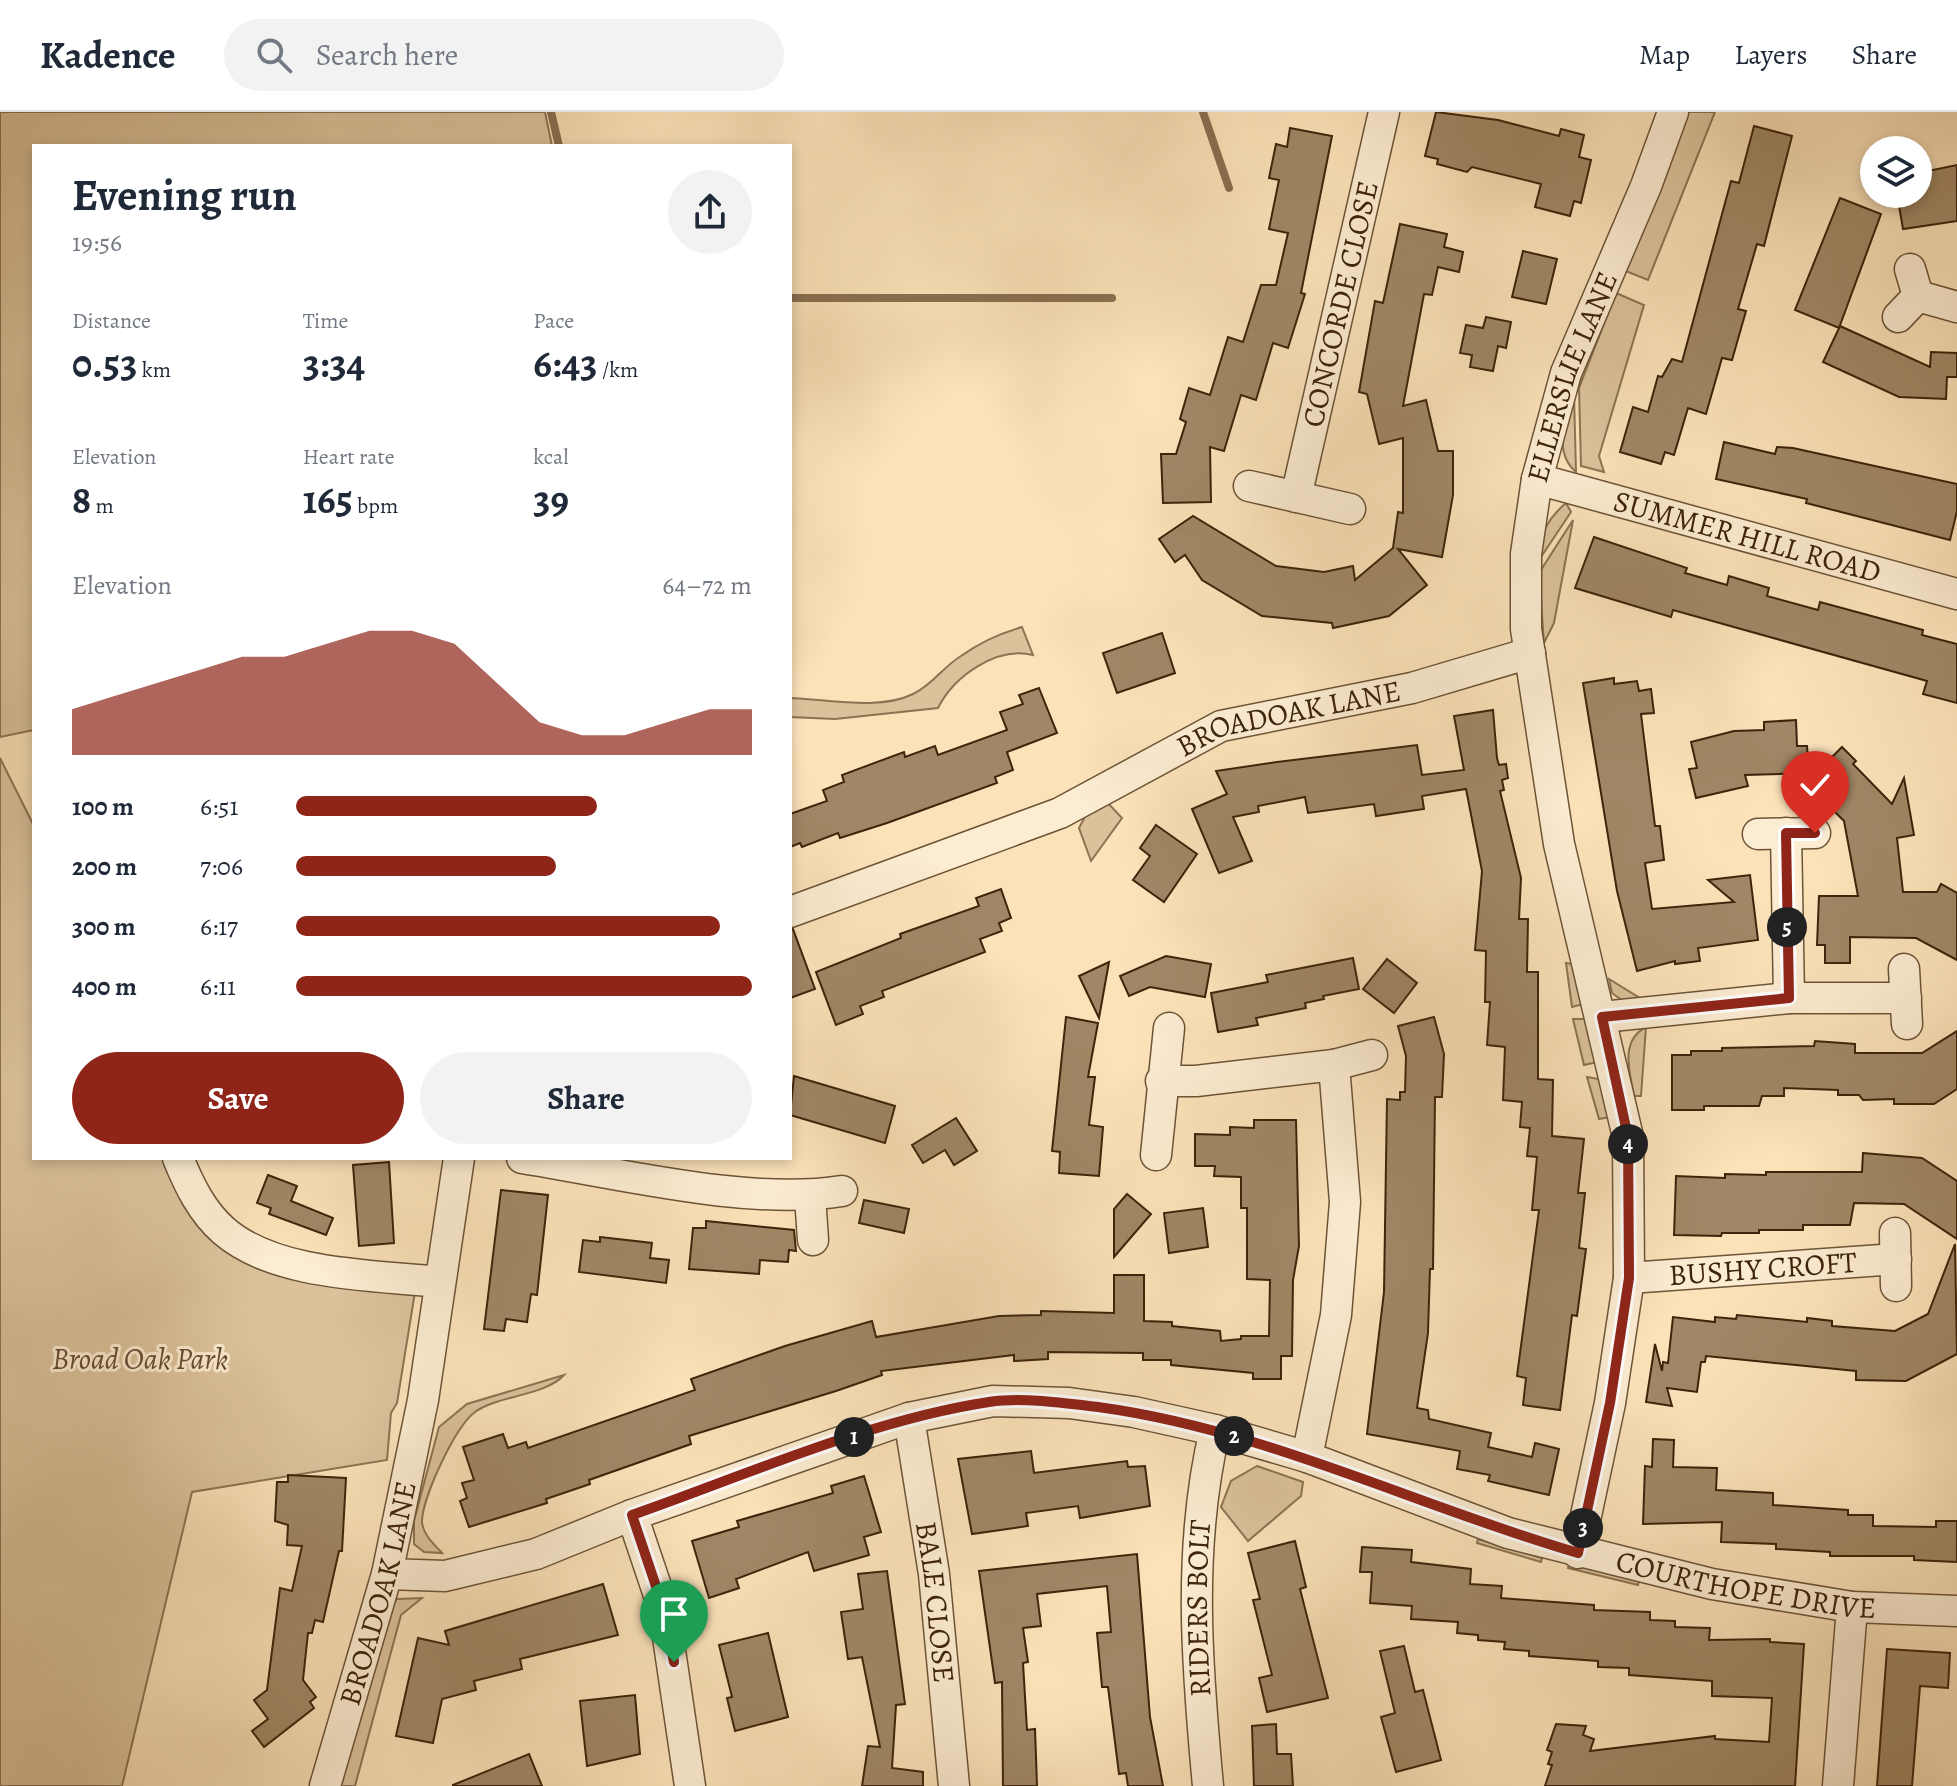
<!DOCTYPE html>
<meta charset="utf-8">
<style>
:root{--surface:#fff;--page:#f2f2f3;--text:#1f2937;--muted:#747a83;--line:#e0e1e3;--accent:#8f2418}
body{margin:0;font-family:Alegreya,serif;background:var(--page);color:var(--text);height:100vh;display:flex;flex-direction:column;font-size:30px;white-space:nowrap}
*{box-sizing:border-box;margin:0}
p{font-size:26px;color:var(--muted)}
.icon{flex:none;width:44px;height:44px;fill:none;stroke:currentColor;stroke-width:2;stroke-linecap:round;stroke-linejoin:round}
.map{position:relative;flex:1;overflow:hidden}
.panel{position:absolute;left:32px;top:32px;width:760px;height:1016px;display:flex;flex-direction:column;background:var(--surface);border-radius:0px;box-shadow:0 4px 12px #0003}
.panel>*{flex:none}
.controls{position:absolute;left:1860px;top:24px;display:grid;gap:16px}
.controls a{display:grid;place-items:center;width:72px;height:72px;border-radius:50%;background:var(--surface);box-shadow:0 4px 12px #0003;font-size:40px}
.pin{position:absolute;display:grid;place-items:center;width:68px;height:68px;color:#fff;margin:-82px -34px;border-radius:50% 50% 50% 0;rotate:-45deg;box-shadow:0 0 8px #0007}
.pin .icon{rotate:45deg}
.km{position:absolute;width:40px;height:40px;margin:-20px;border-radius:50%;background:#222;color:#fff;font-size:22px;line-height:40px;text-align:center}
.round{display:grid;place-items:center;flex:none;width:84px;height:84px;border-radius:42px;background:var(--page)}
.overview{display:flex;align-items:center;justify-content:space-between;height:136px;padding:0 40px}
h1{font-size:44px;font-weight:700;line-height:60px}
.metrics{display:grid;grid-template-columns:repeat(3,1fr);gap:12px;height:136px;padding:8px 40px}
.metrics div{display:grid;align-content:center}
.metrics b{font-size:40px;font-weight:700}
.metrics small{font-size:22px;font-weight:400}
.metrics p{font-size:22px}
.chart{height:224px;padding:16px 40px}
.chart p{display:flex;justify-content:space-between}
.chart svg{width:100%;height:144px;margin-top:8px;fill:var(--accent);opacity:.7}
.cta{display:flex;gap:16px;margin-top:auto;padding:16px 40px}
.cta a{flex:1;height:92px;border-radius:48px;background:var(--accent);color:#fff;font-size:32px;font-weight:700;line-height:92px;text-align:center}
.cta a+a{background:var(--page);color:var(--text)}
ul{padding:0 40px;list-style:none;font-size:26px}
li{display:grid;grid-template-columns:128px 96px 1fr;align-items:center;height:60px}
li i{height:20px;border-radius:10px;background:var(--accent)}
header{display:flex;align-items:center;gap:48px;box-sizing:border-box;height:112px;padding:0 40px;background:var(--surface);border-bottom:2px solid var(--line)}
header strong{font-size:38px}
nav{display:flex;gap:44px;margin-inline-start:auto;font-size:28px}
.search{width:560px;height:72px;background:var(--page);display:flex;align-items:center;gap:20px;box-sizing:border-box;padding:0 28px;border-radius:44px;color:var(--muted);font-size:30px}
.map>svg:first-child{display:block}
.green{fill:#dbc29b;stroke:#8c7352;stroke-width:2}
.lines{fill:none;stroke-linecap:round;stroke-linejoin:round}
.stream{stroke:#896f50;stroke-width:8}
.building{fill:#a08765;stroke:#3e240a;stroke-width:2}
.street-casing{stroke:#6d5436;stroke-width:33}
.street{stroke:#fcecd2;stroke-width:30}
.route-casing{stroke:#fff;stroke-width:16}
.route{stroke:#8f2418;stroke-width:10}
.labels{text-anchor:middle;dominant-baseline:central;stroke-width:6;stroke-linejoin:round;paint-order:stroke}
.street-label{font-size:30px;fill:#3e240a;stroke:#fcecd2}
.park-label{font-size:30px;font-style:italic;fill:#654c2e;stroke:#fcecd2}
</style>
<header>
<strong>Kadence</strong>
<div class="search"><svg class="icon" aria-label="search" viewBox="0 0 24 24"><circle cx="10" cy="10" r="6"/><path d="M15 15l6 6"/></svg>Search here</div>
<nav><a>Map</a><a>Layers</a><a>Share</a></nav>
</header>
<div class="map">
<svg width="1957" height="1674" viewBox="0 0 1957 1674">
<rect width="100%" height="100%" fill="#fbe2b9"/>
<filter id="stains"><feTurbulence type="fractalNoise" baseFrequency=".0025" numOctaves="4"/><feColorMatrix values="0 0 0 0 .2 0 0 0 0 .09 0 0 0 0 .02 0 0 0 .5 -.17"/></filter>
<radialGradient id="worn" r=".72"><stop offset=".6" stop-color="#630" stop-opacity="0"/><stop offset="1" stop-color="#630" stop-opacity=".3"/></radialGradient>
<g class="green">
<polygon points="0,0 545,0 552,34 34,34 34,618 0,625"/>
<polygon points="1688,0 1715,0 1648,168 1623,158"/>
<polygon points="1616,181 1644,193 1599,344 1604,360 1581,354 1579,276"/>
<path d="M1574,282L1576,360C1552,339 1566,307 1574,282Z"/>
<path d="M1566,391L1571,400L1537,451C1540,424 1545,409 1566,391Z"/>
<polygon points="1573,408 1554,511 1544,531 1539,461"/>
<path d="M1022,515L1033,543C997,534 954,564 938,596L835,607L790,605V586C827,587 879,599 913,582C932,573 943,555 961,544C979,531 1001,521 1022,515Z"/>
<polygon points="0,646 34,714 34,1046 166,1046 200,1112 415,1180 397,1291 391,1301 387,1348 192,1380 122,1674 0,1674"/>
<polygon points="1106,689 1122,706 1091,749 1079,716 1088,699"/>
<polygon points="1566,851 1578,853 1587,891 1572,895"/>
<polygon points="1609,867 1643,888 1623,889 1612,881"/>
<polygon points="1573,907 1590,907 1602,949 1584,953"/>
<path d="M1646,915L1641,984H1634C1630,961 1619,929 1646,915Z"/>
<polygon points="1587,965 1604,968 1610,1005 1599,1007"/>
<path d="M564,1263C545,1284 499,1283 475,1300C455,1315 422,1386 422,1410C423,1423 434,1432 442,1441L424,1440L414,1432V1409L439,1315L467,1292Z"/>
<polygon points="1257,1354 1303,1370 1301,1384 1248,1429 1221,1395 1231,1369"/>
<polygon points="1478,1427 1542,1446 1541,1450 1477,1431"/>
<polygon points="1569,1452 1639,1469 1638,1473 1568,1456"/>
<polygon points="422,1486 401,1503 355,1674 337,1674 389,1498 397,1487"/>
</g>
<g class="lines">
<g class="stream">
<polyline points="551,0 559,34"/>
<polyline points="1203,0 1229,76"/>
<polyline points="790,186 1112,186"/>
</g>
</g>
<g class="building">
<polygon points="1436,0 1498,8 1559,24 1561,17 1584,23 1579,45 1591,48 1581,91 1574,89 1570,104 1535,95 1541,72 1472,55 1467,60 1437,52 1438,47 1425,44"/>
<polygon points="1754,14 1792,24 1764,134 1757,132 1738,197 1746,199 1732,248 1722,246 1706,302 1688,296 1674,343 1665,340 1661,352 1620,340 1633,295 1648,300 1658,264 1662,265 1672,247 1682,250 1731,69 1739,71"/>
<polygon points="1290,16 1332,24 1301,181 1305,182 1288,236 1273,231 1256,288 1241,283 1224,339 1210,335 1211,390 1163,391 1161,342 1176,342 1186,310 1180,307 1189,276 1210,283 1228,225 1243,230 1261,173 1276,173 1288,121 1269,117 1279,68 1269,66 1276,32 1287,35"/>
<polygon points="1957,53 1957,109 1903,117 1897,82 1918,82 1918,61"/>
<polygon points="1840,86 1881,102 1839,216 1795,198"/>
<polygon points="1400,112 1447,122 1444,135 1463,140 1459,160 1438,155 1432,183 1424,182 1403,294 1426,288 1438,339 1453,339 1453,383 1442,445 1398,437 1427,473 1389,504 1333,516 1332,511 1262,504 1202,468 1185,443 1175,450 1159,427 1193,404 1276,454 1324,460 1353,454 1355,468 1393,436 1398,400 1403,401 1403,326 1379,332 1367,282 1359,280 1375,189 1383,191"/>
<polygon points="1523,139 1557,147 1546,192 1512,185"/>
<polygon points="1486,205 1511,210 1506,236 1498,234 1493,259 1470,255 1472,243 1460,241 1466,213 1483,216"/>
<polygon points="1840,214 1930,255 1931,240 1957,241 1957,265 1947,265 1946,287 1899,285 1823,250"/>
<polygon points="1724,330 1775,342 1777,335 1793,336 1957,372 1957,399 1950,428 1806,391 1807,387 1716,367"/>
<polygon points="1594,425 1687,456 1685,461 1727,473 1729,464 1769,476 1767,484 1818,498 1820,490 1923,518 1922,523 1957,532 1957,591 1923,582 1927,569 1673,498 1671,505 1575,476"/>
<polygon points="1162,521 1175,561 1117,581 1103,541"/>
<polygon points="1614,566 1614,572 1637,569 1639,579 1651,577 1654,601 1641,602 1655,714 1660,714 1664,748 1645,751 1652,797 1734,790 1708,768 1750,763 1758,828 1698,836 1700,849 1675,852 1675,849 1637,859 1617,779 1583,571"/>
<polygon points="1039,576 1057,621 1007,640 1013,658 995,665 997,671 887,711 840,726 838,721 802,735 800,731 790,735 790,702 827,689 823,678 844,670 842,663 904,640 905,645 935,634 938,643 1007,618 1000,600 1023,592 1019,583"/>
<polygon points="1493,598 1497,646 1499,653 1506,652 1508,666 1502,668 1504,678 1500,679 1521,766 1519,807 1528,807 1527,860 1538,860 1538,967 1553,968 1552,1024 1584,1027 1578,1081 1585,1081 1579,1136 1586,1137 1577,1204 1572,1203 1560,1298 1523,1293 1526,1266 1517,1264 1539,1098 1532,1098 1537,1045 1527,1044 1530,1016 1520,1015 1522,990 1503,988 1505,935 1487,933 1490,890 1485,890 1486,839 1475,838 1482,759 1466,677 1422,684 1424,697 1376,704 1374,692 1308,701 1305,685 1258,694 1259,700 1233,705 1252,749 1219,761 1192,697 1227,682 1216,659 1277,650 1417,633 1422,663 1464,658 1454,604"/>
<polygon points="1796,608 1797,634 1807,634 1809,661 1745,663 1748,674 1696,686 1689,657 1697,656 1691,630 1734,619 1764,618 1764,610"/>
<polygon points="1842,635 1856,649 1853,652 1892,692 1904,666 1914,723 1897,726 1903,780 1937,780 1941,772 1957,781 1957,848 1916,826 1850,825 1850,851 1825,851 1825,833 1817,833 1819,784 1858,784 1844,709 1806,671"/>
<polygon points="1156,713 1197,742 1164,790 1133,768 1150,744 1140,736"/>
<polygon points="1001,777 1011,806 999,811 1002,819 980,827 985,840 882,879 884,885 860,894 863,902 836,913 816,860 901,826 900,822 979,794 976,786"/>
<polygon points="793,817 815,877 790,886 790,818"/>
<polygon points="1166,844 1211,852 1205,885 1150,875 1129,884 1120,864"/>
<polygon points="1353,846 1359,877 1323,884 1324,887 1305,891 1306,896 1256,906 1258,913 1218,920 1211,881 1268,870 1266,863"/>
<polygon points="1387,847 1417,871 1394,901 1363,877"/>
<polygon points="1109,850 1099,906 1079,864"/>
<polygon points="1066,905 1098,911 1088,965 1095,965 1089,1013 1103,1015 1099,1064 1059,1061 1060,1040 1052,1039"/>
<polygon points="1434,905 1444,942 1442,985 1435,985 1433,1157 1430,1157 1428,1221 1417,1296 1428,1298 1429,1307 1491,1321 1488,1335 1532,1345 1535,1331 1559,1337 1549,1383 1488,1369 1490,1363 1457,1357 1460,1339 1367,1322 1384,1180 1387,987 1400,988 1400,980 1405,980 1406,944 1398,914"/>
<polygon points="1957,919 1957,977 1934,992 1894,992 1894,987 1863,988 1859,983 1838,983 1838,978 1784,976 1784,984 1762,984 1759,994 1704,994 1704,998 1672,998 1672,943 1691,943 1691,939 1722,939 1722,936 1814,934 1815,929 1855,932 1855,941 1922,941"/>
<polygon points="794,964 895,994 885,1031 790,1003"/>
<polygon points="956,1006 977,1039 954,1053 945,1038 923,1051 912,1033"/>
<polygon points="1254,1008 1296,1008 1299,1134 1293,1168 1292,1244 1281,1244 1281,1267 1253,1267 1253,1261 1171,1253 1171,1248 1143,1248 1143,1241 1048,1240 1048,1247 1014,1249 1014,1243 881,1259 882,1263 836,1279 689,1324 691,1332 589,1368 590,1372 546,1387 547,1391 469,1415 460,1389 467,1386 462,1371 474,1368 463,1335 503,1322 508,1336 526,1330 528,1336 695,1278 691,1267 785,1234 872,1209 876,1225 999,1204 1041,1203 1041,1199 1114,1201 1114,1163 1144,1163 1144,1209 1172,1210 1172,1214 1220,1219 1221,1229 1241,1227 1241,1224 1269,1224 1270,1168 1247,1167 1247,1096 1241,1096 1241,1065 1214,1064 1215,1054 1195,1054 1195,1022 1230,1023 1230,1015 1254,1016"/>
<polygon points="1863,1041 1922,1046 1957,1069 1957,1127 1904,1092 1854,1091 1850,1113 1803,1113 1803,1118 1759,1118 1759,1121 1722,1121 1721,1124 1674,1123 1676,1064 1725,1066 1725,1062 1766,1063 1766,1060 1862,1060"/>
<polygon points="389,1050 394,1131 359,1134 353,1053"/>
<polygon points="268,1063 297,1074 291,1089 333,1106 326,1123 269,1102 271,1096 257,1091"/>
<polygon points="501,1078 548,1083 537,1183 531,1182 527,1210 506,1207 504,1219 484,1217"/>
<polygon points="1127,1082 1151,1102 1114,1145 1114,1097"/>
<polygon points="864,1088 909,1097 904,1121 859,1111"/>
<polygon points="1203,1096 1208,1135 1169,1141 1164,1101"/>
<polygon points="706,1109 794,1118 796,1139 789,1138 788,1150 760,1148 759,1162 689,1157 693,1116 706,1116"/>
<polygon points="600,1125 652,1131 650,1146 669,1148 666,1171 579,1160 583,1128 600,1130"/>
<polygon points="1955,1132 1957,1242 1906,1269 1856,1268 1856,1259 1706,1244 1705,1250 1701,1250 1697,1280 1667,1276 1672,1294 1646,1290 1655,1232 1662,1259 1663,1250 1668,1251 1673,1205 1715,1210 1715,1205 1736,1207 1737,1203 1807,1210 1807,1206 1832,1209 1832,1214 1895,1219 1928,1202"/>
<polygon points="1653,1327 1674,1328 1673,1355 1717,1356 1716,1378 1773,1381 1773,1393 1848,1398 1848,1403 1873,1403 1873,1414 1936,1415 1936,1409 1957,1409 1957,1450 1914,1448 1914,1444 1830,1444 1830,1440 1776,1437 1776,1432 1721,1430 1722,1410 1643,1412 1645,1354 1652,1355"/>
<polygon points="1031,1339 1034,1361 1127,1349 1128,1355 1145,1354 1150,1394 1080,1406 1078,1394 1026,1401 1028,1414 972,1422 958,1347"/>
<polygon points="288,1363 346,1366 342,1439 339,1439 323,1510 315,1508 312,1521 308,1521 303,1568 316,1585 310,1590 314,1596 264,1635 252,1619 268,1607 254,1588 267,1578 280,1476 292,1479 302,1434 287,1433 288,1413 275,1409 277,1370 288,1370"/>
<polygon points="864,1364 881,1420 864,1425 869,1443 814,1459 808,1440 736,1467 739,1476 709,1486 692,1429 739,1415 737,1409 833,1381 831,1374"/>
<polygon points="1295,1429 1306,1475 1300,1477 1328,1586 1267,1600 1259,1566 1272,1563 1253,1488 1260,1487 1248,1441"/>
<polygon points="1362,1435 1412,1438 1411,1450 1471,1457 1470,1472 1502,1474 1501,1486 1594,1493 1594,1498 1650,1500 1650,1508 1675,1509 1675,1515 1710,1516 1709,1528 1770,1527 1770,1530 1804,1532 1795,1674 1545,1674 1552,1653 1548,1652 1552,1640 1547,1638 1556,1612 1586,1614 1583,1623 1594,1627 1590,1639 1715,1624 1715,1627 1769,1630 1772,1586 1712,1584 1712,1569 1629,1563 1629,1556 1598,1555 1598,1549 1529,1544 1529,1539 1504,1537 1505,1530 1478,1528 1478,1523 1457,1521 1458,1510 1411,1507 1412,1494 1370,1491 1372,1460 1360,1460"/>
<polygon points="1137,1442 1150,1605 1163,1674 1128,1674 1126,1661 1119,1662 1108,1575 1102,1575 1097,1521 1111,1520 1107,1474 1037,1482 1041,1514 1023,1516 1028,1550 1023,1551 1027,1618 1035,1617 1037,1674 1003,1674 1002,1570 995,1571 979,1459"/>
<polygon points="887,1459 905,1592 896,1593 892,1656 923,1660 923,1674 862,1674 868,1634 880,1635 862,1545 848,1547 841,1500 863,1497 858,1462"/>
<polygon points="603,1472 618,1523 520,1547 522,1557 474,1569 476,1578 442,1587 433,1631 396,1624 418,1526 449,1533 445,1519"/>
<polygon points="768,1521 788,1605 735,1619 727,1586 732,1585 719,1533"/>
<polygon points="1404,1534 1415,1580 1423,1578 1441,1648 1396,1660 1381,1605 1395,1601 1380,1539"/>
<polygon points="1887,1537 1950,1541 1948,1576 1920,1574 1912,1674 1877,1674"/>
<polygon points="635,1583 640,1642 587,1654 580,1589"/>
<polygon points="1276,1612 1277,1642 1291,1642 1293,1674 1254,1674 1252,1614"/>
<polygon points="529,1642 542,1674 453,1674 453,1673"/>
</g>
<g class="lines">
<g class="street-casing">
<g id="street">
<polyline points="1918,184 1957,195"/>
<polyline points="1898,205 1918,184 1910,157"/>
<path id="s1" d="M1537,367L1957,482"/>
<polyline points="1249,374 1350,397"/>
<path id="s2" d="M1296,385L1384,0"/>
<polyline points="1786,721 1789,886"/>
<polyline points="1758,722 1815,721"/>
<path id="s3" d="M790,800L1060,701L1221,614L1412,576L1530,541"/>
<polyline points="1904,857 1907,912"/>
<polyline points="1602,905 1789,886 1906,886"/>
<polyline points="1334,953 1372,943"/>
<polyline points="1161,969 1196,969 1334,953 1345,1090 1336,1203 1307,1345"/>
<polyline points="1156,1043 1169,916"/>
<path d="M178,1046C189,1073 202,1100 224,1119C276,1164 374,1163 439,1170"/>
<path d="M522,1046C617,1061 749,1094 842,1079"/>
<polyline points="810,1084 813,1128"/>
<polyline points="1895,1121 1896,1174"/>
<path id="s4" d="M1629,1166L1896,1147"/>
<path id="s5" d="M909,1306L934,1462L954,1674"/>
<polyline points="632,1403 664,1498 690,1674"/>
<path id="s6" d="M1578,1441L1610,1291L1629,1166L1628,1025L1559,732L1526,517V442L1537,367L1566,261L1646,74L1673,0"/>
<path id="s7" d="M387,1462L445,1464L536,1442L632,1403L909,1306L993,1289L1069,1291L1134,1300L1215,1318L1307,1345L1508,1421L1712,1472L1852,1495L1957,1499"/>
<path id="s8" d="M325,1674L387,1462L423,1288L459,1046"/>
<path id="s9" d="M1208,1674C1197,1556 1187,1435 1215,1318"/>
<polyline points="1838,1674 1852,1495"/>
</g>
</g>
<use href="#street" class="street"/>
</g>
<g class="lines">
<g class="route-casing">
<path id="route" d="M674,1550L664,1498L632,1403C746,1363 870,1308 989,1290C1023,1285 1064,1291 1098,1295C1267,1318 1416,1394 1578,1441L1610,1291L1629,1166L1628,1025L1602,905L1789,886L1786,721H1815"/>
</g>
<use href="#route" class="route"/>
</g>
<g class="labels">
<g class="street-label">
<text stroke="none"><textPath href="#s2" startOffset="198">CONCORDE CLOSE</textPath></text>
<text stroke="none"><textPath href="#s6" startOffset="1198">ELLERSLIE LANE</textPath></text>
<text stroke="none"><textPath href="#s1" startOffset="218">SUMMER HILL ROAD</textPath></text>
<text stroke="none"><textPath href="#s3" startOffset="538">BROADOAK LANE</textPath></text>
<text stroke="none"><textPath href="#s4" startOffset="134">BUSHY CROFT</textPath></text>
<text stroke="none"><textPath href="#s7" startOffset="1414">COURTHOPE DRIVE</textPath></text>
<text stroke="none"><textPath href="#s8" startOffset="200">BROADOAK LANE</textPath></text>
<text stroke="none"><textPath href="#s5" startOffset="186">BALE CLOSE</textPath></text>
<text stroke="none"><textPath href="#s9" startOffset="178">RIDERS BOLT</textPath></text>
</g>
<g class="park-label">
<text x="140" y="1247">Broad Oak Park</text>
</g>
</g>
<rect width="100%" height="100%" filter="url(#stains)"/>
<rect width="100%" height="100%" fill="url(#worn)"/>
</svg>
<div class="controls">
<a><svg class="icon" aria-label="layers" viewBox="0 0 24 24"><path d="M12 4l9 5-9 5-9-5zM3 14l9 5 9-5"/></svg></a>
</div>
<div class="pin" style="left:674px;top:1550px;background:#1e9e55"><svg class="icon" aria-label="arrive" viewBox="0 0 24 24"><path d="M6 21V4h12l-3 4 3 4H6"/></svg></div>
<div class="pin" style="left:1815px;top:721px;background:#d93025"><svg class="icon" aria-label="check" viewBox="0 0 24 24"><path d="M5 12l5 5 9-10"/></svg></div>
<b class="km" style="left:854px;top:1325px">1</b>
<b class="km" style="left:1234px;top:1324px">2</b>
<b class="km" style="left:1583px;top:1416px">3</b>
<b class="km" style="left:1628px;top:1032px">4</b>
<b class="km" style="left:1787px;top:815px">5</b>
<section class="panel">
<div class="overview"><div><h1>Evening run</h1><p>19:56</p></div><a class="round"><svg class="icon" aria-label="share" viewBox="0 0 24 24"><path d="M12 15V3M7 8l5-5 5 5M5 13v7h14v-7"/></svg></a></div>
<div class="metrics">
<div><p>Distance</p><b>0.53<small> km</small></b></div>
<div><p>Time</p><b>3:34</b></div>
<div><p>Pace</p><b>6:43<small> /km</small></b></div>
</div>
<div class="metrics">
<div><p>Elevation</p><b>8<small> m</small></b></div>
<div><p>Heart rate</p><b>165<small> bpm</small></b></div>
<div><p>kcal</p><b>39</b></div>
</div>
<div class="chart"><p><span>Elevation</span>64–72 m</p>
<svg viewBox="0 0 160 44" preserveAspectRatio="none"><path d="M0 44V30L10 26L20 22L30 18L40 14L50 14L60 10L70 6L80 6L90 10L100 22L110 34L120 38L130 38L140 34L150 30L160 30V44z"/></svg>
</div>
<ul>
<li><b>100 m</b>6:51<i style="width:66%"></i></li>
<li><b>200 m</b>7:06<i style="width:57%"></i></li>
<li><b>300 m</b>6:17<i style="width:93%"></i></li>
<li><b>400 m</b>6:11<i style="width:100%"></i></li>
</ul>
<div class="cta"><a>Save</a><a>Share</a></div>
</section>
</div>
